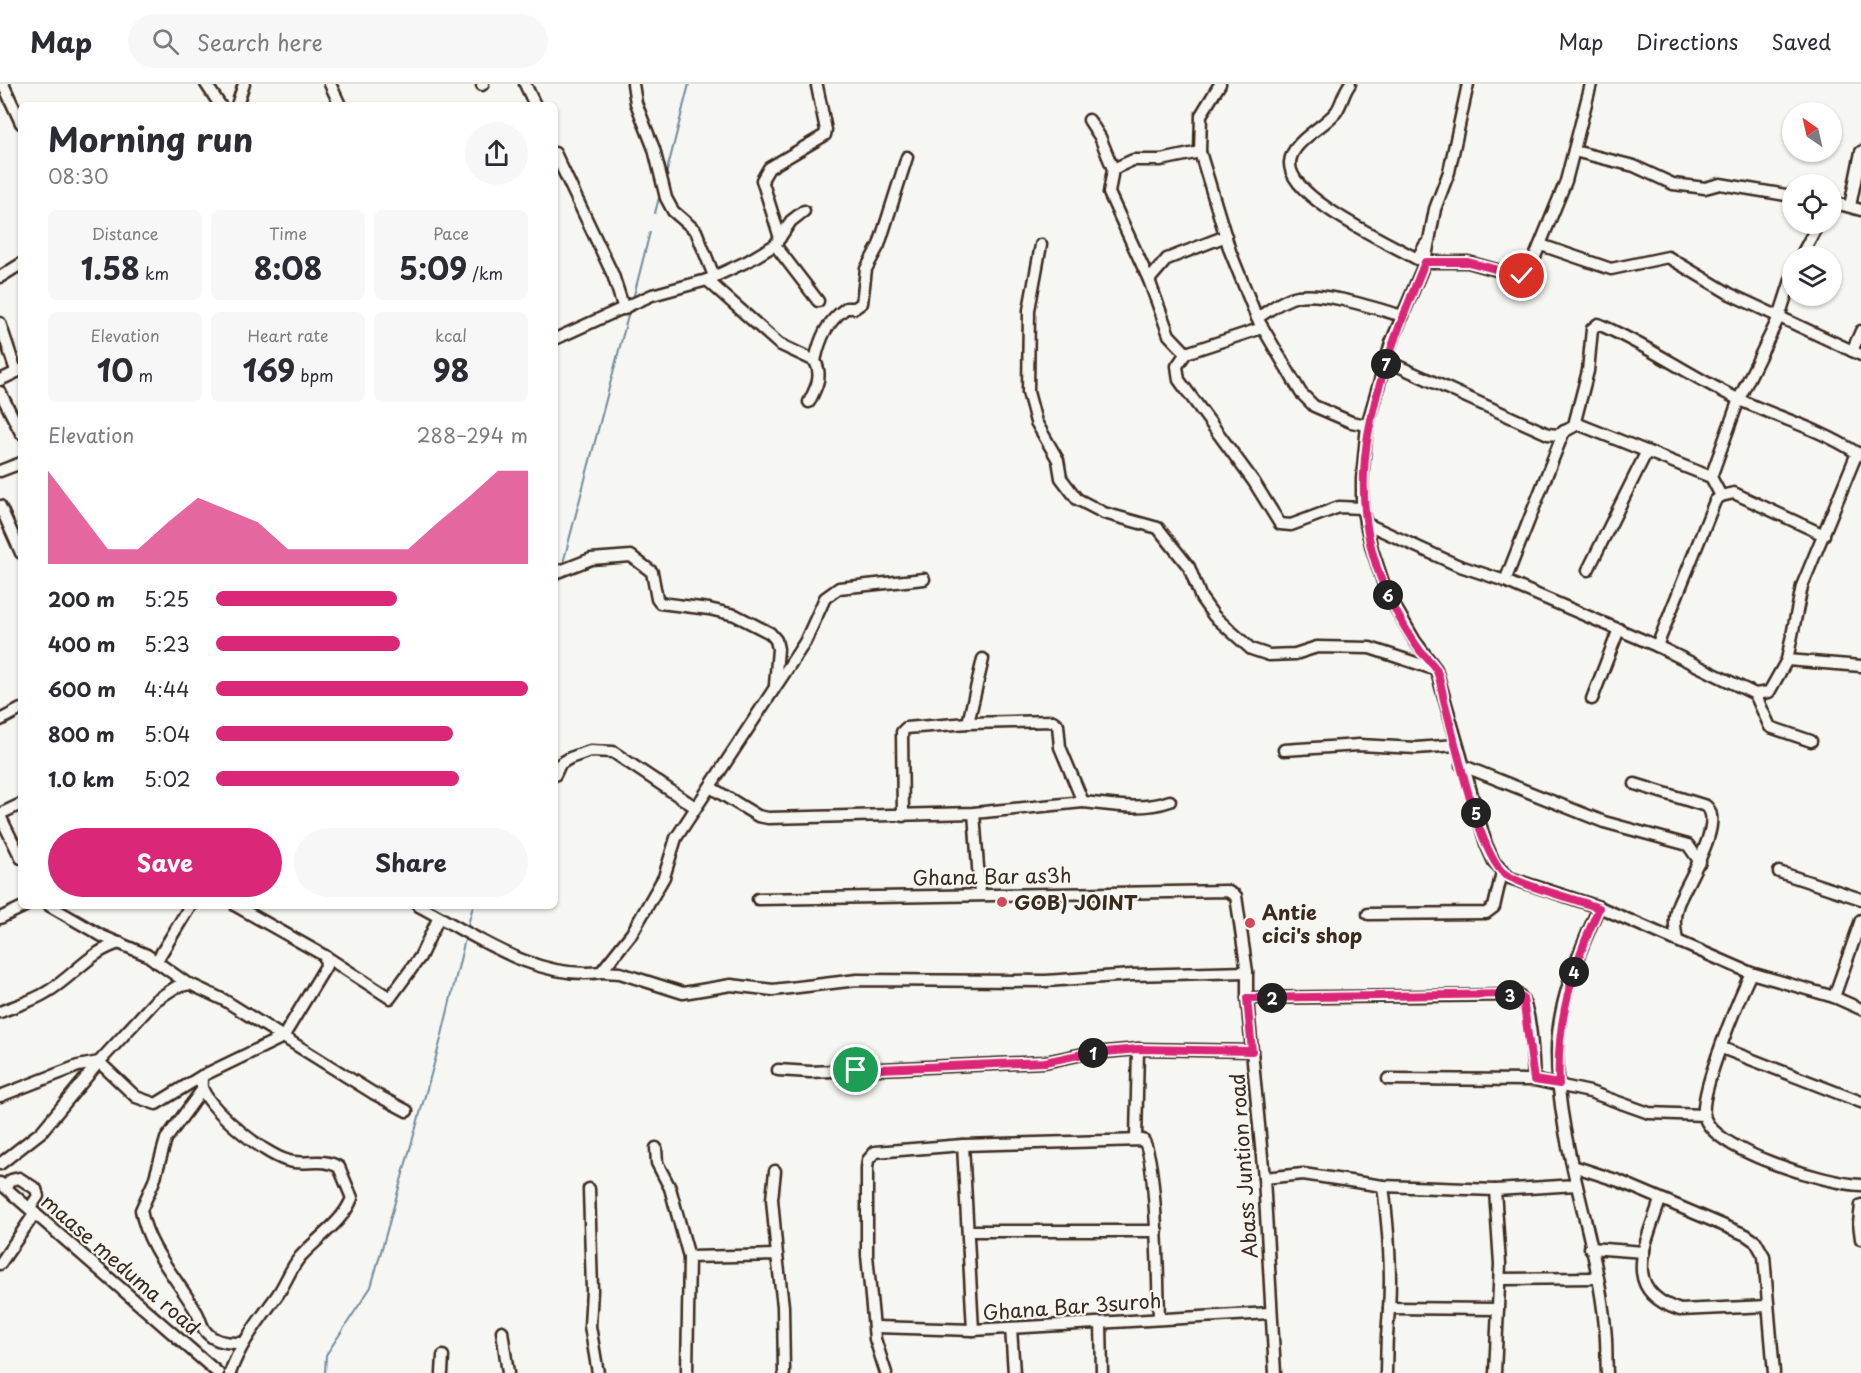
<!DOCTYPE html>
<meta charset="utf-8">
<style>
:root{--surface:#fff;--page:#f7f7f7;--text:#2b2b33;--muted:#7c7c81;--line:#e1e1e2;--accent:#db2777}
body{margin:0;font-family:"Playpen Sans",sans-serif;background:var(--page);color:var(--text);height:100vh;display:flex;flex-direction:column;font-size:22px;white-space:nowrap}
*{box-sizing:border-box;margin:0}
p{font-size:20px;color:var(--muted)}
.icon{flex:none;width:33px;height:33px;fill:none;stroke:currentColor;stroke-width:2;stroke-linecap:round;stroke-linejoin:round}
.map{position:relative;flex:1;overflow:hidden}
.details{position:absolute;left:18px;top:18px;width:540px;height:807px;display:flex;flex-direction:column;background:var(--surface);border-radius:9px;box-shadow:0 2px 4px #0004}
.details>*{flex:none}
.needle{width:39px;rotate:326deg}
.buttons{position:absolute;left:1782px;top:18px;display:grid;gap:12px}
.buttons a{display:grid;place-items:center;width:60px;height:60px;border-radius:50%;background:var(--surface);box-shadow:0 2px 4px #0004;font-size:30px}
.pin{position:absolute;display:grid;place-items:center;width:51px;height:51px;color:#fff;margin:-26px;border:3px solid #fff;border-radius:50%;box-shadow:0 2px 6px #0007}
.km{position:absolute;width:30px;height:30px;margin:-15px;border-radius:50%;background:#222;color:#fff;font-size:16px;line-height:30px;text-align:center}
.round{display:grid;place-items:center;flex:none;width:63px;height:63px;border-radius:32px;background:var(--page)}
.summary{display:flex;align-items:center;justify-content:space-between;height:102px;padding:0 30px}
h1{font-size:33px;font-weight:700;line-height:45px}
.figures{display:grid;grid-template-columns:repeat(3,1fr);gap:9px;height:102px;padding:6px 30px}
.figures div{display:grid;align-content:center;border-radius:9px;background:var(--page);text-align:center}
.figures b{font-size:30px;font-weight:700}
.figures small{font-size:16px;font-weight:400}
.figures p{font-size:16px}
.chart{height:168px;padding:12px 30px}
.chart p{display:flex;justify-content:space-between}
.chart svg{width:100%;height:108px;margin-top:6px;fill:var(--accent);opacity:.7}
.button{display:flex;gap:12px;margin-top:auto;padding:12px 30px}
.button a{flex:1;height:69px;border-radius:36px;background:var(--accent);color:#fff;font-size:24px;font-weight:700;line-height:69px;text-align:center}
.button a+a{background:var(--page);color:var(--text)}
ul{padding:0 30px;list-style:none;font-size:20px}
li{display:grid;grid-template-columns:96px 72px 1fr;align-items:center;height:45px}
li i{height:15px;border-radius:8px;background:var(--accent)}
header{display:flex;align-items:center;gap:36px;box-sizing:border-box;height:84px;padding:0 30px;background:var(--surface);border-bottom:2px solid var(--line)}
header strong{font-size:28px}
nav{display:flex;gap:33px;margin-inline-start:auto;font-size:21px}
.search{width:420px;height:54px;background:var(--page);display:flex;align-items:center;gap:15px;box-sizing:border-box;padding:0 21px;border-radius:33px;color:var(--muted);font-size:22px}
.map>svg:first-child{display:block}
.lines{fill:none;stroke-linecap:round;stroke-linejoin:round}
.stream{stroke:#708c9e;stroke-width:2}
.minor-casing{stroke:#3b2a1e;stroke-width:15}
.minor{stroke:#f6f6f2;stroke-width:10}
.route-casing{stroke:#fff;stroke-width:12}
.route{stroke:#db2777;stroke-width:8}
.poi-dot{fill:#d1495b;stroke:#f6f6f2;stroke-width:2}
.labels{text-anchor:middle;dominant-baseline:central;stroke-width:4.5;stroke-linejoin:round;paint-order:stroke}
.street-label{font-size:20px;fill:#3b2a1e;stroke:#f6f6f2}
.poi-label{font-size:20px;font-weight:bold;fill:#3b2a1e;stroke:#f6f6f2;text-anchor:start}
</style>
<header>
<strong>Map</strong>
<div class="search"><svg class="icon" aria-label="search" viewBox="0 0 24 24"><circle cx="10" cy="10" r="6"/><path d="M15 15l6 6"/></svg>Search here</div>
<nav><a>Map</a><a>Directions</a><a>Saved</a></nav>
</header>
<div class="map">
<svg width="1861" height="1289" viewBox="0 0 1861 1289">
<rect width="100%" height="100%" fill="#f6f6f2"/>
<filter id="ink" filterUnits="userSpaceOnUse"><feTurbulence type="fractalNoise" baseFrequency=".0167" numOctaves="2"/><feDisplacementMap in="SourceGraphic" scale="12" xChannelSelector="R" yChannelSelector="G"/><feConvolveMatrix kernelMatrix="1 2 1 2 8 2 1 2 1" color-interpolation-filters="sRGB"/></filter>
<g filter="url(#ink)">
<g class="lines">
<g class="stream">
<polyline points="667,87 689,0"/>
<polyline points="655,129 660,110"/>
<polyline points="633,215 650,148"/>
<polyline points="562,483 629,228"/>
<polyline points="555,509 559,492"/>
<polyline points="467,845 473,822"/>
<polyline points="325,1289 326,1271 371,1203 441,955 466,851"/>
</g>
<g class="minor-casing">
<g id="minor">
<polyline points="3,0 21,39"/>
<polyline points="206,0 220,21"/>
<polyline points="330,0 340,21"/>
<polyline points="525,0 535,21"/>
<polyline points="633,0 636,19 654,65 666,114 673,127 696,147 714,192"/>
<polyline points="1220,0 1201,31 1200,68 1230,167 1257,234 1301,309 1314,322 1351,338 1367,341"/>
<path d="M1350,0C1343,9 1342,20 1336,28C1323,44 1292,57 1290,78C1287,114 1390,159 1417,175L1425,161"/>
<polyline points="1468,0 1449,88 1435,125 1425,178 1391,259 1367,341 1362,395 1362,424 1372,465 1386,507 1415,557 1436,585 1486,760 1494,778 1510,794 1599,823 1751,889 1834,913 1861,925"/>
<polyline points="482,1 483,0"/>
<polyline points="237,21 244,0"/>
<polyline points="1089,36 1100,53 1113,85 1109,109 1149,196"/>
<polyline points="1574,67 1634,82 1673,100 1705,104 1720,100 1792,112"/>
<polyline points="555,69 613,191 624,225"/>
<polyline points="1113,85 1133,76 1161,76 1200,68"/>
<polyline points="1832,118 1861,126"/>
<polyline points="1850,122 1861,68"/>
<polyline points="780,154 762,96 769,84 825,51 826,46 817,2"/>
<polyline points="775,161 818,217"/>
<polyline points="1041,161 1029,226 1028,308 1036,338 1058,376 1061,394 1077,415 1104,429 1158,444 1189,483 1201,514 1214,532 1251,565 1269,571 1295,570 1317,563 1370,564 1434,585"/>
<polyline points="1541,161 1611,185 1668,173 1730,210 1861,271"/>
<polyline points="1801,172 1818,140"/>
<polyline points="1425,178 1468,178 1518,192 1530,185 1566,97 1591,0"/>
<polyline points="0,193 21,180"/>
<path d="M707,196L779,260L815,277C823,292 816,304 809,318"/>
<path d="M1257,234C1270,226 1283,215 1298,212C1327,208 1374,224 1403,232"/>
<polyline points="0,239 16,287"/>
<polyline points="1262,244 1186,269 1177,282 1179,296 1254,398 1280,440 1291,441 1339,423 1362,424"/>
<polyline points="555,255 652,211 707,196 748,177 775,161 791,137 804,127"/>
<polyline points="1852,267 1861,247"/>
<polyline points="1186,269 1169,251 1149,196 1167,175 1226,152"/>
<path d="M815,277C820,254 826,239 846,224H855L862,219L866,185L879,161L907,73"/>
<polyline points="1387,277 1548,350 1558,351 1578,340 1711,393"/>
<polyline points="0,296 21,286"/>
<polyline points="0,308 21,349"/>
<path d="M1574,341L1588,287L1592,245L1598,240C1648,261 1691,293 1740,316C1779,334 1820,345 1857,369"/>
<polyline points="0,387 21,379"/>
<polyline points="1721,412 1711,393 1739,315 1779,233 1792,193"/>
<polyline points="0,422 21,469"/>
<polyline points="1365,439 1457,481 1505,497 1657,562 1755,610 1769,608 1787,576 1802,502 1857,369 1861,370"/>
<polyline points="1588,486 1646,369"/>
<polyline points="555,489 591,475 631,472 652,488 657,515 660,519 709,525 735,531 770,549 776,556 778,565 775,601"/>
<polyline points="1505,497 1564,347"/>
<polyline points="1657,562 1715,417 1721,412 1734,409 1824,451"/>
<polyline points="1787,576 1861,582"/>
<polyline points="1755,610 1770,643 1811,657"/>
<polyline points="1592,615 1619,545"/>
<polyline points="0,636 21,625"/>
<polyline points="968,639 983,575"/>
<polyline points="1284,666 1359,661 1416,664 1456,661"/>
<polyline points="1461,681 1604,738 1688,761 1700,778"/>
<polyline points="555,691 560,680 570,674 590,667 613,668 695,723"/>
<path d="M1635,700L1706,722C1726,738 1685,801 1678,820C1673,833 1675,844 1677,857"/>
<polyline points="710,703 758,732 768,734 974,729 1083,718 1060,663 1058,641 1053,637 968,639 906,644 902,648 903,732"/>
<path d="M1083,718C1112,721 1142,727 1170,717"/>
<polyline points="974,729 980,810"/>
<polyline points="0,730 21,720"/>
<polyline points="0,732 21,774"/>
<polyline points="1779,788 1861,815"/>
<polyline points="758,815 1227,807 1236,812 1247,888 1247,914 1264,1094 1275,1289"/>
<polyline points="50,822 102,852 147,871 188,900"/>
<path d="M419,822C474,851 536,897 601,888L632,849L664,793L676,754L805,558L825,514L839,504L924,495"/>
<path d="M1599,823C1579,868 1557,919 1557,968C1557,1062 1597,1151 1605,1243C1607,1258 1606,1274 1607,1289"/>
<polyline points="1368,830 1486,829 1494,823 1502,788"/>
<polyline points="0,834 25,822"/>
<polyline points="325,872 390,914 420,873 439,833"/>
<polyline points="156,878 190,822"/>
<polyline points="601,888 620,889 683,909 731,901 773,906 857,896 1046,897 1132,891 1247,888"/>
<path d="M1751,889C1739,914 1700,1007 1704,1031C1711,1067 1828,1100 1861,1101"/>
<polyline points="1834,913 1861,836"/>
<path d="M1247,914L1519,911C1532,921 1533,979 1534,996L1590,1008L1649,1029L1704,1031"/>
<path d="M0,928C15,922 33,917 47,908C73,893 90,867 120,859"/>
<polyline points="1722,964 1861,1018"/>
<polyline points="778,986 810,988 1045,978 1083,970 1138,965 1252,967"/>
<path d="M202,992C202,997 201,1003 203,1006C212,1028 270,1076 294,1078C311,1080 323,1074 339,1083L352,1114C343,1138 317,1154 300,1173C290,1185 285,1201 276,1213C258,1238 240,1260 230,1289"/>
<polyline points="1388,995 1534,996"/>
<path d="M202,1006L166,1055L154,1097L141,1126C148,1166 178,1195 197,1229C201,1236 201,1244 208,1250C217,1259 231,1259 243,1259"/>
<polyline points="0,1012 78,982 99,978 156,916 176,903 190,900 224,916 373,1009 407,1027"/>
<polyline points="1136,1055 1138,965"/>
<polyline points="963,1061 973,1246"/>
<polyline points="656,1064 657,1079 670,1104 689,1173"/>
<polyline points="0,1080 41,1048 99,978 136,1013 156,1020 202,992 283,953 326,882 325,872 236,822"/>
<polyline points="1573,1082 1619,1097 1746,1151 1756,1158 1764,1172 1774,1289"/>
<polyline points="775,1087 772,1115 777,1171"/>
<path d="M1264,1094L1303,1090L1383,1102C1388,1141 1392,1184 1389,1224C1387,1246 1386,1266 1386,1289"/>
<polyline points="0,1099 218,1289"/>
<polyline points="1383,1102 1495,1106"/>
<polyline points="5,1103 11,1096 19,1094 36,1105 38,1112 30,1124"/>
<polyline points="589,1105 592,1206 590,1242 598,1289"/>
<path d="M1660,1116C1646,1161 1619,1206 1680,1226L1768,1222"/>
<polyline points="1861,1121 1859,1139 1861,1155"/>
<polyline points="968,1147 1157,1147"/>
<polyline points="1590,1164 1644,1168"/>
<polyline points="0,1180 35,1129"/>
<polyline points="1500,1195 1597,1194"/>
<polyline points="1389,1224 1498,1225"/>
<polyline points="1101,1239 1102,1289"/>
<polyline points="876,1243 973,1246 1270,1229"/>
<polyline points="1011,1244 1014,1289"/>
<polyline points="502,1247 508,1289"/>
<polyline points="442,1289 443,1272"/>
<polyline points="687,1289 689,1173 777,1171 783,1222 784,1289"/>
<path d="M886,1289L875,1255L867,1171V1084L868,1076L875,1068L963,1061L1143,1056C1157,1071 1158,1207 1159,1235"/>
<polyline points="1495,1289 1500,1180 1495,1106 1576,1101"/>
</g>
</g>
<use href="#minor" class="minor"/>
</g>
</g>
<g class="lines" filter="url(#ink)">
<g class="route-casing">
<path id="route" d="M856,986L1045,978L1083,970L1138,965L1252,967L1247,914L1515,910L1523,914L1534,996L1559,1000C1556,937 1573,881 1599,824C1574,814 1524,803 1505,790C1480,774 1454,653 1445,620C1442,610 1441,595 1436,585C1432,579 1426,573 1421,568C1410,553 1399,534 1391,517C1332,400 1380,289 1425,178H1468L1522,192"/>
</g>
<use href="#route" class="route"/>
</g>
<g class="poi-dot">
<circle cx="1002" cy="818" r="6"/>
<circle cx="1250" cy="839" r="6"/>
</g>
<g class="labels">
<g class="street-label">
<text transform="translate(992 792) rotate(-1)">Ghana Bar as3h</text>
<text transform="translate(1243 1082) rotate(-94)">Abass Juntion road</text>
<text transform="translate(121 1180) rotate(41)">maase meduma road</text>
<text transform="translate(1072 1222) rotate(-4)">Ghana Bar 3suroh</text>
</g>
<g class="poi-label">
<text x="1014" y="818">GOB) JOINT</text>
<text x="1262" y="828">Antie<tspan x="1262" dy="23">cici's shop</tspan></text>
</g>
</g>
</svg>
<div class="buttons">
<a><svg class="needle" viewBox="-14 -14 28 28"><path d="M0-13l5 13h-10z" fill="#e53935"/><path d="M0 13l5-13h-10z" fill="#7c7c81"/></svg></a>
<a><svg class="icon" aria-label="locate" viewBox="0 0 24 24"><circle cx="12" cy="12" r="6"/><path d="M12 2v4M12 18v4M2 12h4M18 12h4"/></svg></a>
<a><svg class="icon" aria-label="layers" viewBox="0 0 24 24"><path d="M12 4l9 5-9 5-9-5zM3 14l9 5 9-5"/></svg></a>
</div>
<div class="pin" style="left:856px;top:986px;background:#1e9e55"><svg class="icon" aria-label="arrive" viewBox="0 0 24 24"><path d="M6 21V4h12l-3 4 3 4H6"/></svg></div>
<div class="pin" style="left:1522px;top:192px;background:#d93025"><svg class="icon" aria-label="check" viewBox="0 0 24 24"><path d="M5 12l5 5 9-10"/></svg></div>
<b class="km" style="left:1093px;top:969px">1</b>
<b class="km" style="left:1272px;top:914px">2</b>
<b class="km" style="left:1510px;top:911px">3</b>
<b class="km" style="left:1574px;top:888px">4</b>
<b class="km" style="left:1476px;top:729px">5</b>
<b class="km" style="left:1388px;top:511px">6</b>
<b class="km" style="left:1386px;top:280px">7</b>
<section class="details">
<div class="summary"><div><h1>Morning run</h1><p>08:30</p></div><a class="round"><svg class="icon" aria-label="share" viewBox="0 0 24 24"><path d="M12 15V3M7 8l5-5 5 5M5 13v7h14v-7"/></svg></a></div>
<div class="figures">
<div><p>Distance</p><b>1.58<small> km</small></b></div>
<div><p>Time</p><b>8:08</b></div>
<div><p>Pace</p><b>5:09<small> /km</small></b></div>
</div>
<div class="figures">
<div><p>Elevation</p><b>10<small> m</small></b></div>
<div><p>Heart rate</p><b>169<small> bpm</small></b></div>
<div><p>kcal</p><b>98</b></div>
</div>
<div class="chart"><p><span>Elevation</span>288–294 m</p>
<svg viewBox="0 0 160 44" preserveAspectRatio="none"><path d="M0 44V6L10 22L20 38L30 38L40 27L50 17L60 22L70 27L80 38L90 38L100 38L110 38L120 38L130 27L140 17L150 6L160 6V44z"/></svg>
</div>
<ul>
<li><b>200 m</b>5:25<i style="width:58%"></i></li>
<li><b>400 m</b>5:23<i style="width:59%"></i></li>
<li><b>600 m</b>4:44<i style="width:100%"></i></li>
<li><b>800 m</b>5:04<i style="width:76%"></i></li>
<li><b>1.0 km</b>5:02<i style="width:78%"></i></li>
</ul>
<div class="button"><a>Save</a><a>Share</a></div>
</section>
</div>
